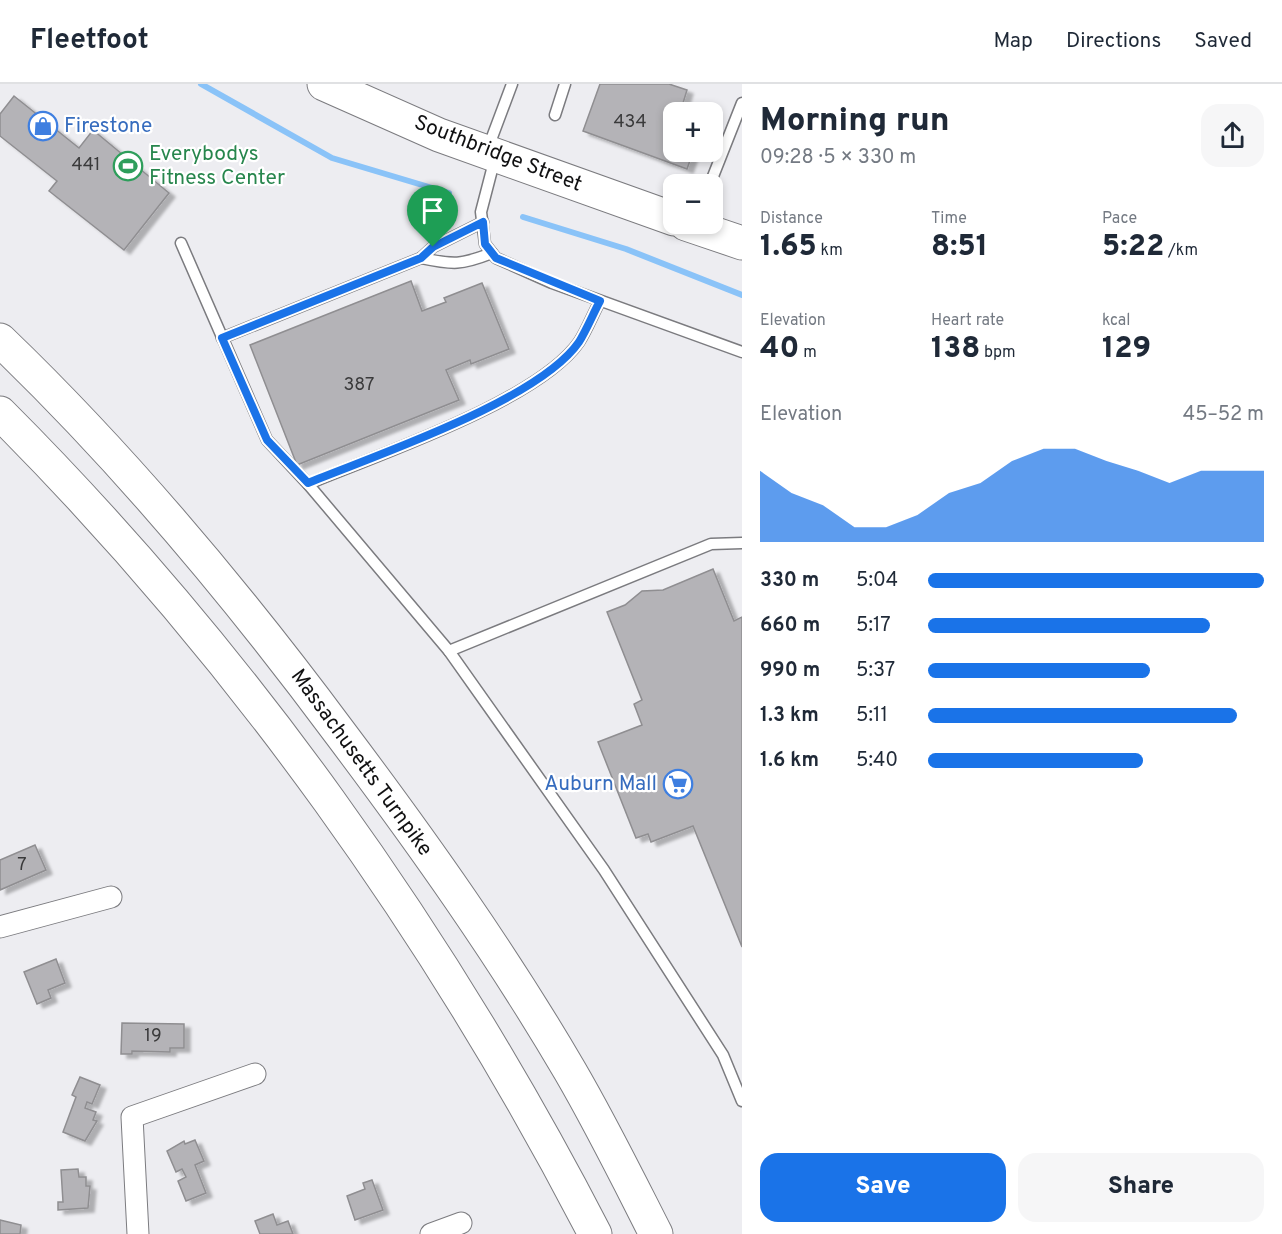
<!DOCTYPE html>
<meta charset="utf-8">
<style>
:root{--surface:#fff;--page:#f6f6f7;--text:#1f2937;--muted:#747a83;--line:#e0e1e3;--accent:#1a73e8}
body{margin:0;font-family:Overpass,sans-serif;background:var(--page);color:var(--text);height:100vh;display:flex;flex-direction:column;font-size:22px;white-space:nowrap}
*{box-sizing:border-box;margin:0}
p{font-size:20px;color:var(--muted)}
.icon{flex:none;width:33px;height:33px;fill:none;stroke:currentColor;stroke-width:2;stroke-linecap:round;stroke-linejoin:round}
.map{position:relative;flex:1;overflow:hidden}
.sheet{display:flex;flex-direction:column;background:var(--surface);width:540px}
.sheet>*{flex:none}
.buttons{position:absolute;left:663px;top:18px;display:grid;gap:12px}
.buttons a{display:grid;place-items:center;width:60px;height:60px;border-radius:12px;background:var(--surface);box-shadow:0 3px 9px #0003;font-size:30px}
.pin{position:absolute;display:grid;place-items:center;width:51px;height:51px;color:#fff;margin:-62px -26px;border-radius:50% 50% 50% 0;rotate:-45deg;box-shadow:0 0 6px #0007}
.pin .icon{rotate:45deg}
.round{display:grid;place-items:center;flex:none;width:63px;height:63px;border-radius:18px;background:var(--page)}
.overview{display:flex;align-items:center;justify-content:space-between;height:102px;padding:0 18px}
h1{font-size:33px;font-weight:800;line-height:45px}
.stats{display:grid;grid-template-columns:repeat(3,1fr);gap:9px;height:102px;padding:6px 18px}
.stats div{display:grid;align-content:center}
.stats b{font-size:30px;font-weight:800}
.stats small{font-size:16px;font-weight:400}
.stats p{font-size:16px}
.chart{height:168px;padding:12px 18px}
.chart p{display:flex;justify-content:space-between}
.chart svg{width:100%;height:108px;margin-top:6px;fill:var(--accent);opacity:.7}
.primary-button{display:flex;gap:12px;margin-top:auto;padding:12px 18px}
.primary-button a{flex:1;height:69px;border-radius:18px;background:var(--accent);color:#fff;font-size:24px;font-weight:800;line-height:69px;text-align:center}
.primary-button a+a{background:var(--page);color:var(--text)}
ul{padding:0 18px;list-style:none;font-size:20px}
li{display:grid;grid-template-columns:96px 72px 1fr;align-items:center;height:45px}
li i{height:15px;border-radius:8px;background:var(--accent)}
header{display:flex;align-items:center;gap:36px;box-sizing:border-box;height:84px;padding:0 30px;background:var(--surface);border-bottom:2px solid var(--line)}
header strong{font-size:28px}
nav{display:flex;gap:33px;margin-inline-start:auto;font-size:21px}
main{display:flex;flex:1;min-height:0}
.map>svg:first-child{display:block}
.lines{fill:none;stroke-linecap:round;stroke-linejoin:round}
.stream{stroke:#8ac3f8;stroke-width:6}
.building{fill:#b4b3b7;stroke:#8f8e91;stroke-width:1.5;filter:url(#shadow)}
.lane-casing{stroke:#7b7b7f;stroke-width:13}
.street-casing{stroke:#7b7b7f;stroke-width:23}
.primary-casing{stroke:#7b7b7f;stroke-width:35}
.highway-casing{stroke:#7b7b7f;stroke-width:35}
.lane{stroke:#fff;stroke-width:10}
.street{stroke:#fff;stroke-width:21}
.primary{stroke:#fff;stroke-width:33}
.highway{stroke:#fff;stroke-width:33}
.route-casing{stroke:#fff;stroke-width:12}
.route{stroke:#1a73e8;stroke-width:8}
.labels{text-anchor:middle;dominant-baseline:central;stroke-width:4.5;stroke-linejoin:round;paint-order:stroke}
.number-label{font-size:18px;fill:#3a3a3b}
.shop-label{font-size:21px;fill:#366cbe;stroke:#fff;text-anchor:start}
.leisure-label{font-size:21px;fill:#27864d;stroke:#fff;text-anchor:start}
.street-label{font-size:21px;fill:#111112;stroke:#fff}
</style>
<header>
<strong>Fleetfoot</strong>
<nav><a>Map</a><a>Directions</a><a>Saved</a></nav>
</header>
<main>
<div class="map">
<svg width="742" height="1150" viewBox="0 0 742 1150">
<defs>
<filter id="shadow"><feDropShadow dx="6" dy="4" stdDeviation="1.5" flood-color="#0004"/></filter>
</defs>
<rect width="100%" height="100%" fill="#ededf1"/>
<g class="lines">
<g class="stream">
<polyline points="201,0 332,74 449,109"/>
<polyline points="523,133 626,165 742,211"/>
</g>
</g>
<g class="building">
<polygon points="600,0 669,0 687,6 683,19 707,27 674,28 674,68 693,68 687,85 583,47"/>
<polygon points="14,12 79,64 93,46 169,109 124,166 49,107 57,97 0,52 0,30"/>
<polygon points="411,197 422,227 446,218 444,214 482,199 509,265 471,280 470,276 446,286 459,316 297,381 250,261"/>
<polygon points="713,485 734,537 742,533 742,863 693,742 651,758 648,750 636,754 598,658 642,641 634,620 642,616 607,528 625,521 642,507 663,506"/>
<polygon points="35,761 46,786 0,806 0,776"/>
<polygon points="56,875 65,899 48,906 51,914 37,920 24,888"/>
<polygon points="122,939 184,940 184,964 170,964 170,968 132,967 132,970 121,970"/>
<polygon points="80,993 100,1001 92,1020 87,1018 85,1024 96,1028 93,1036 97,1037 85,1057 63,1048 76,1013 72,1011"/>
<polygon points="195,1056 204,1077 195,1081 206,1109 186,1117 178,1097 186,1093 182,1085 176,1088 167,1067 184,1057 185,1060"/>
<polygon points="78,1085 79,1093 86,1093 86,1102 90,1102 88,1124 58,1126 58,1118 63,1118 61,1086"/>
<polygon points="372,1096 383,1126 355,1136 347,1112 365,1105 363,1099"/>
<polygon points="273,1130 277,1141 288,1137 293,1150 260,1150 255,1137"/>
<polygon points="0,1136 21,1141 20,1150 0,1150"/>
</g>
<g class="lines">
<g class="lane-casing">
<g id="lane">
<polyline points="555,31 565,0"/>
<polyline points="488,64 512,0"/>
<polyline points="495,74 481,128 485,160 496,174 552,199 742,268"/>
<polyline points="710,100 742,19"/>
<path d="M181,159L267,356L308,400C377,371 538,317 579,258C587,246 593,230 600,217"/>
<path d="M421,174C454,181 461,181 492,169"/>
<polyline points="222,254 421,174 433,163 483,138"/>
<polyline points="308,400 449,567 604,786 723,971 742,1017"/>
<polyline points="449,567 711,460 742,459"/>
</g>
</g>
<g class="street-casing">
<g id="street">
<polyline points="0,843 111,813"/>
<polyline points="138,1150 132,1033 255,990"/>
<polyline points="431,1150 461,1139"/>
</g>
</g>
<g class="primary-casing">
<g id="primary">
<polyline points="324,0 439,51 674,135"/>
<polyline points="686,140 742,159"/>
</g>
</g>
<g class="highway-casing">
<g id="highway">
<path d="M0,256C126,377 236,509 340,649C422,758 501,869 570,987C601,1040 628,1095 656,1150"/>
<path d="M0,329C239,568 440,850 595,1150"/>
</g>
</g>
<use href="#lane" class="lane"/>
<use href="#street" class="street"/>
<use href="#primary" class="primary"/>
<use href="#highway" class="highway"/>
</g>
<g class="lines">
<g class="route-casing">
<path id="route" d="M483,138L485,160L496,174L600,217C593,230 587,245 579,258C538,317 376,371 308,399L267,356L222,254L421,174L433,163Z"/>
</g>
<use href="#route" class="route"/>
</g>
<defs>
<g id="shop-ring" transform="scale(1.5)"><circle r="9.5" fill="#fff" stroke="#3f7fe0" stroke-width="1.5"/><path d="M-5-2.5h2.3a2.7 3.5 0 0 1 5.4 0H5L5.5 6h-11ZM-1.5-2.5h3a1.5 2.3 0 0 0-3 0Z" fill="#3f7fe0"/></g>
<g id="stadium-ring" transform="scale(1.5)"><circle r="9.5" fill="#fff" stroke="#2e9e5b" stroke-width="1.5"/><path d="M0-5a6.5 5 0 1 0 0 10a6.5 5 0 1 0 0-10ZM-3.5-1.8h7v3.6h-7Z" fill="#2e9e5b"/></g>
<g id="supermarket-ring" transform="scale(1.5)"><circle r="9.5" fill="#fff" stroke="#3f7fe0" stroke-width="1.5"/><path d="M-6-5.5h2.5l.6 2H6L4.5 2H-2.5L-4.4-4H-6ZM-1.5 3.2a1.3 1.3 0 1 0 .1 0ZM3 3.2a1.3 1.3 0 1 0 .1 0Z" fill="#3f7fe0"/></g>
</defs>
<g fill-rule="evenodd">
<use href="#shop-ring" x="43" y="42"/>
<use href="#stadium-ring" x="128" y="82"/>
<use href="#supermarket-ring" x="678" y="700"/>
</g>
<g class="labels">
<g class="number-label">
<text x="630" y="38">434</text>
<text x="86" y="81">441</text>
<text x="359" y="301">387</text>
<text x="22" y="781">7</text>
<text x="153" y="952">19</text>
</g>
<g class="shop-label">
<text x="64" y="42">Firestone</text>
<text x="657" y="700" text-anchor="end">Auburn Mall</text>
</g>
<g class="leisure-label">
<text x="149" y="70">Everybodys<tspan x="149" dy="24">Fitness Center</tspan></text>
</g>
<g class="street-label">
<text transform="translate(498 70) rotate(21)">Southbridge Street</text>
<text transform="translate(361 679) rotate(54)">Massachusetts Turnpike</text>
</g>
</g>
</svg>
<div class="buttons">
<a>+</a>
<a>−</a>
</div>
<div class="pin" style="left:433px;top:163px;background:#1e9e55"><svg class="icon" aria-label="arrive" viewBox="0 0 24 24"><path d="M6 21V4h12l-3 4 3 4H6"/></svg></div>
</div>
<section class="sheet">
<div class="overview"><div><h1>Morning run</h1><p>09:28 · 5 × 330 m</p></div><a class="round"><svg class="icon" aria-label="share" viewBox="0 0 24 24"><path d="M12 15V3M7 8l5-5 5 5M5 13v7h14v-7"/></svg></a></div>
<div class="stats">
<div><p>Distance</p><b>1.65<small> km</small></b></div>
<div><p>Time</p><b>8:51</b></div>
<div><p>Pace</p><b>5:22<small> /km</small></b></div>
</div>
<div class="stats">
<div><p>Elevation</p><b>40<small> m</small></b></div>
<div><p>Heart rate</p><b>138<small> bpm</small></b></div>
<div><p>kcal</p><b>129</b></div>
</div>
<div class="chart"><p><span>Elevation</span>45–52 m</p>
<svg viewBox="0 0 160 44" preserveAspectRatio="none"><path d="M0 44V15L10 24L20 29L30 38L40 38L50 33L60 24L70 20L80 11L90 6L100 6L110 11L120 15L130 20L140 15L150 15L160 15V44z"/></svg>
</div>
<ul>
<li><b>330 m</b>5:04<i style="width:100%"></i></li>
<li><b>660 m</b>5:17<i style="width:84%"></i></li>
<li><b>990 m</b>5:37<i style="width:66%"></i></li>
<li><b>1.3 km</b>5:11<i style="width:92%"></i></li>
<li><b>1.6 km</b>5:40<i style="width:64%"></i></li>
</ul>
<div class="primary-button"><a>Save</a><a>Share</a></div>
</section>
</main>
